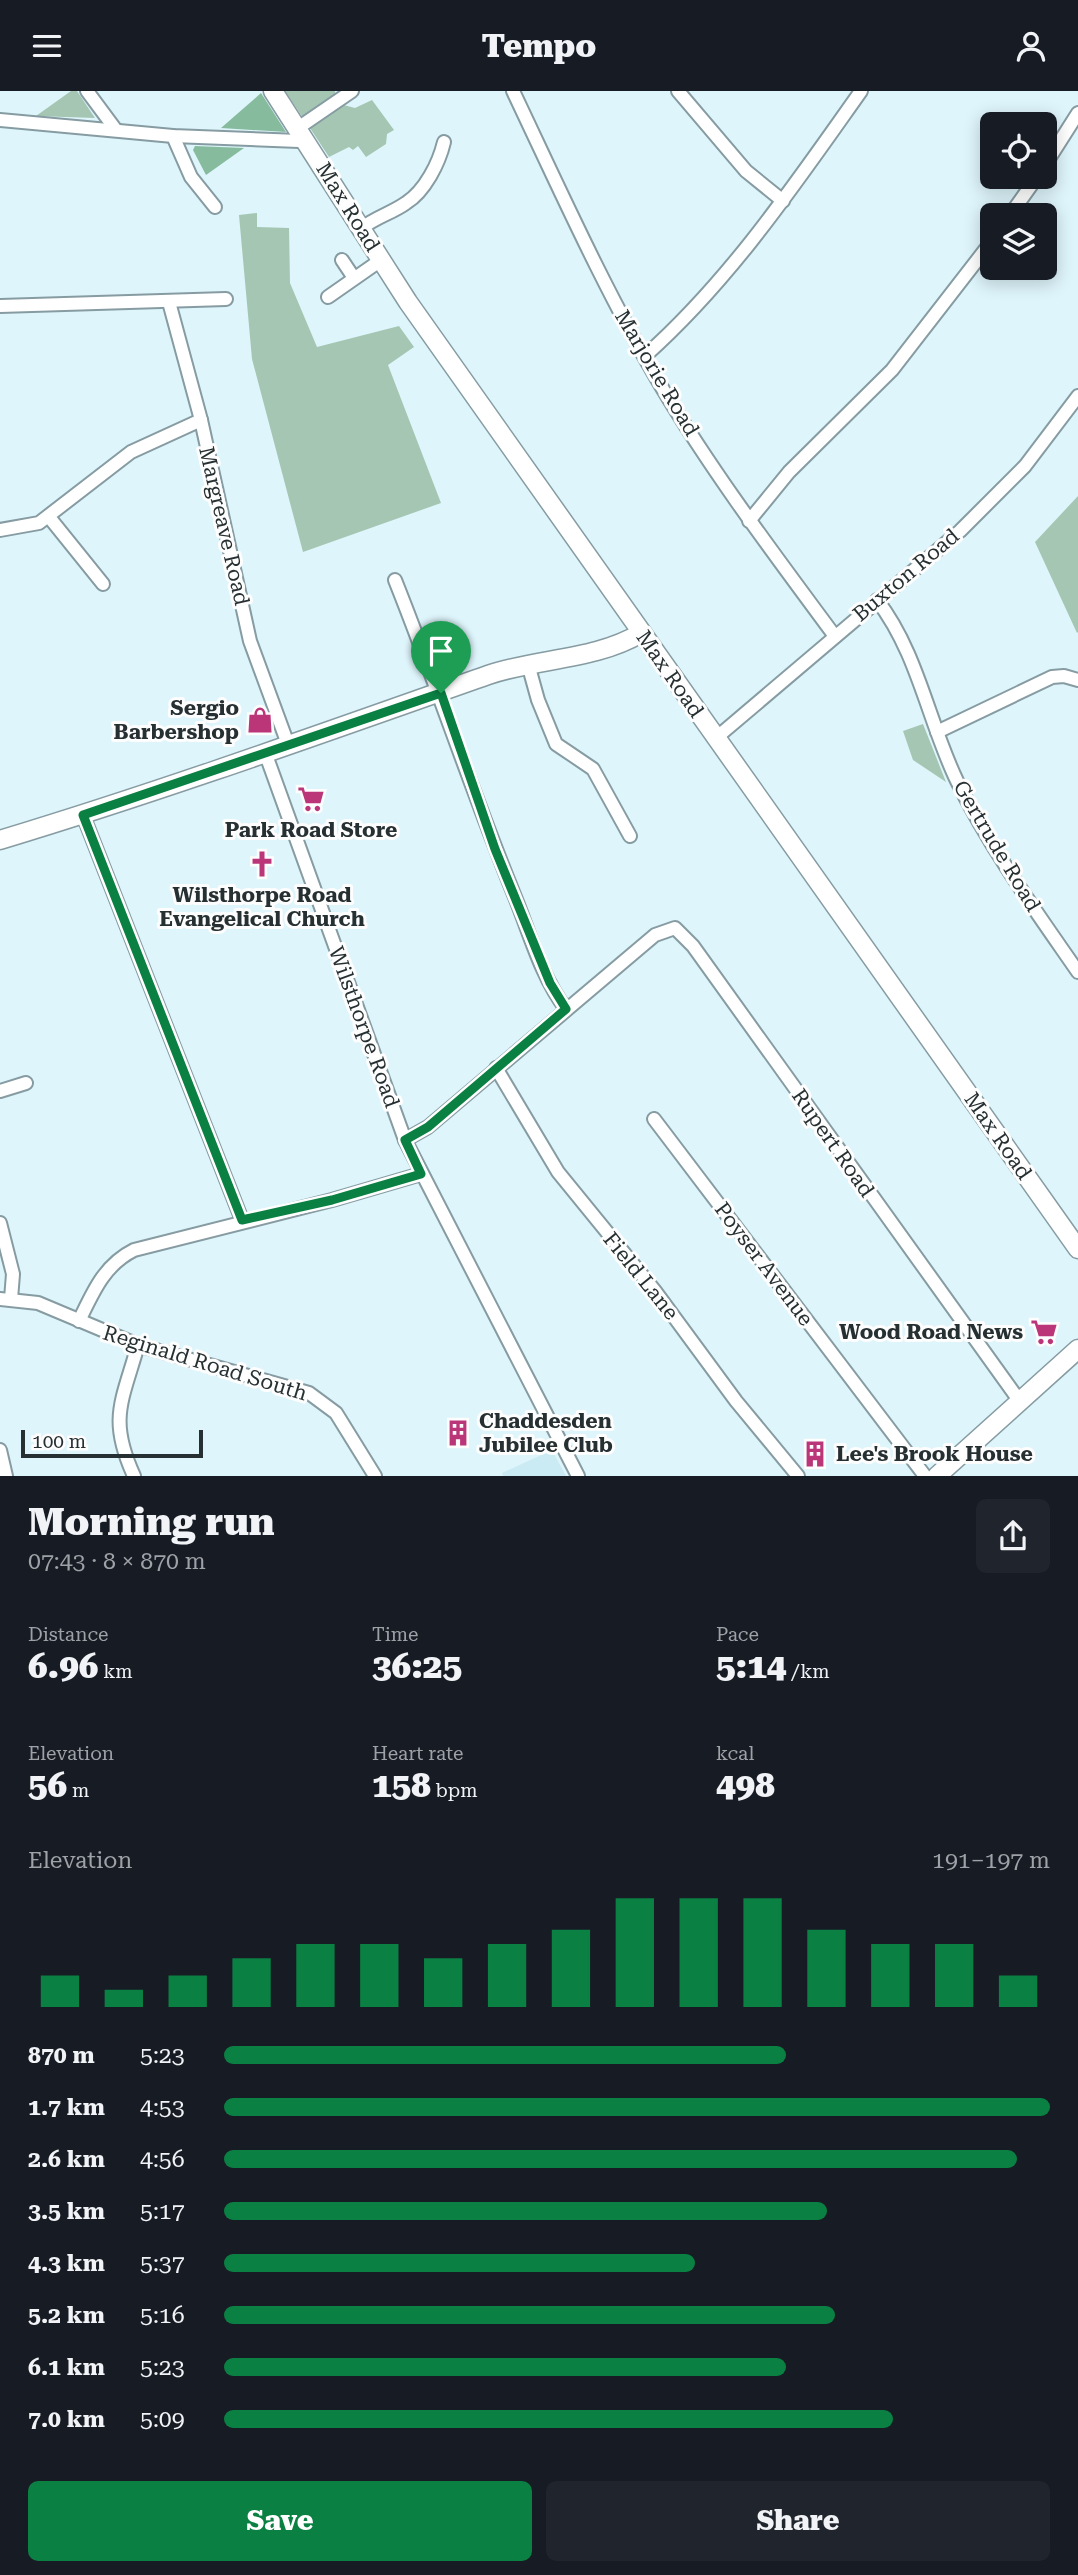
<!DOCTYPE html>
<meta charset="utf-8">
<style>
:root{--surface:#171b24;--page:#20242c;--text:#f1f3f6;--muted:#9ea1a6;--accent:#0b8043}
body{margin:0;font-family:"Roboto Serif",serif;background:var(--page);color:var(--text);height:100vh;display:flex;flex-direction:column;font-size:26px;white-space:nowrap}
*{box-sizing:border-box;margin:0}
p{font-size:23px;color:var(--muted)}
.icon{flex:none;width:38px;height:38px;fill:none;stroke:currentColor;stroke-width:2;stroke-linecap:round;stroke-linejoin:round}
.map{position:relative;height:1385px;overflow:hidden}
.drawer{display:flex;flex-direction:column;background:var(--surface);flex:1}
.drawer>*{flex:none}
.tools{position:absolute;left:980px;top:21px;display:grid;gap:14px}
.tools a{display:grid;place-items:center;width:77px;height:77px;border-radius:10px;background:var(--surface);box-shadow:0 4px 18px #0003;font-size:35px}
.scale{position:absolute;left:21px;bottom:18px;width:182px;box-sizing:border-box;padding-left:7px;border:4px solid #262f31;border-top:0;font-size:19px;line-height:24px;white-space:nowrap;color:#262f31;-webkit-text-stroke:5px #fdfdfd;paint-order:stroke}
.pin{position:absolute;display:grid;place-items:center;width:60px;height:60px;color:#fff;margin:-72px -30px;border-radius:50% 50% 50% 0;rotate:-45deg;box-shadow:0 0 7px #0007}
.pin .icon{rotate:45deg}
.round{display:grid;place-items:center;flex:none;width:74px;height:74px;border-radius:10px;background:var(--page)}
.overview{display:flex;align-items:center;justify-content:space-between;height:119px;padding:0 28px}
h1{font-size:38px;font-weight:800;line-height:52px}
.figures{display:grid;grid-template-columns:repeat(3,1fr);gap:10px;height:119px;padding:7px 28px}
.figures div{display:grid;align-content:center}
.figures b{font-size:35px;font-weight:800}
.figures small{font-size:19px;font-weight:400}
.figures p{font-size:19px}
.chart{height:196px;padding:14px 28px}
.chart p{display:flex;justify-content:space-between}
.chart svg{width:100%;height:126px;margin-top:7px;stroke:var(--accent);stroke-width:6}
.cta{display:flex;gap:14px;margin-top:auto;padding:14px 28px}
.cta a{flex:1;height:80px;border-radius:10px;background:var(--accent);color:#fff;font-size:28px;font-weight:800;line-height:80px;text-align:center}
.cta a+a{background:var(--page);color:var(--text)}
ul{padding:0 28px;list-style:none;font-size:23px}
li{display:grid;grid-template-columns:112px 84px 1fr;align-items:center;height:52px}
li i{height:18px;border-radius:9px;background:var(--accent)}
header{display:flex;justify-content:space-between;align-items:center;height:91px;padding:0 28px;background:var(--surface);font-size:32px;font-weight:800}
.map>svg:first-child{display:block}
.built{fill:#cbebf4}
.green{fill:#a5c6b3}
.forest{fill:#86bb9e}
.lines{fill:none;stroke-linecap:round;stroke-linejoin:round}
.street-casing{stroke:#869ca2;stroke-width:16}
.secondary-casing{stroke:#869ca2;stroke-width:21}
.street{stroke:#fff;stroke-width:12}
.secondary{stroke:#fff;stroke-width:18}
.route-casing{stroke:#fff;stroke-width:14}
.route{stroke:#0b8043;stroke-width:9}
.labels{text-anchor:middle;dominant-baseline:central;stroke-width:6;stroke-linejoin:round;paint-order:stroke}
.street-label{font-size:21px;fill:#262f31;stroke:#fdfdfd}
.poi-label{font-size:21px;font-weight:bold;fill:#262f31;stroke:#fdfdfd;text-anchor:end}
</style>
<header><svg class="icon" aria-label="menu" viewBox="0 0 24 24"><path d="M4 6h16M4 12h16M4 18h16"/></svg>Tempo<svg class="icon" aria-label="person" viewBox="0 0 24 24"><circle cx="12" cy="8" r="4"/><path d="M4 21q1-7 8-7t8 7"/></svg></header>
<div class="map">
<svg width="1078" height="1385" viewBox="0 0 1078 1385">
<rect width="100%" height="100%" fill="#def5fb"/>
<polygon class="built" points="552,1359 566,1385 503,1385 502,1382"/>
<g class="green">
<polygon points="71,0 77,0 95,27 36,25"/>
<polygon points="285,0 335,0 335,5 303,27"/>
<polygon points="372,9 394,39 387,43 386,53 366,66 358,55 353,59 349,56 329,66 308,34 340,13 355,17"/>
<polygon points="257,122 257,136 289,137 290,192 317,256 399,235 414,256 388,274 441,412 303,461 252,268 239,124"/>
<polygon points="1078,405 1078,541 1077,542 1035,451"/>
<polygon points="923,633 946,691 913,669 903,640"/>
</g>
<g class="forest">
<polygon points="261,2 286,41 221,37"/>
<polygon points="195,55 244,57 206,84 193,59"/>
</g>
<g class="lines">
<g class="street-casing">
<g id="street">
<polyline points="87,0 116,39"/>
<path d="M513,0C560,99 605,200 661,295C713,382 774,463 834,544"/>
<polyline points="678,0 746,80 783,110"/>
<polyline points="0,29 173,45 299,50 305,47"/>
<polyline points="298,37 352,0"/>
<polyline points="173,45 191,86 215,116"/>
<polyline points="1045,74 1078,22"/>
<polyline points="1010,124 1037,86"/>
<path d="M362,137C376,126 392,122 406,112C425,100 439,72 444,51"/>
<polyline points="342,169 354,187"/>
<polyline points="328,206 381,169"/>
<polyline points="169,211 201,329 250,550 289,656"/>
<polyline points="0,215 226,208"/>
<path d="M646,264C731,188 795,93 861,0"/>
<polyline points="49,426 103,493"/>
<polyline points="749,430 789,381 892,279 992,150"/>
<polyline points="0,439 39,432 131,361 201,329"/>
<path d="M395,489C437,594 472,701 515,806C530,843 541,885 566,918"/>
<path d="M877,509C918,562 928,630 957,690C990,757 1035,819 1078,881"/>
<polyline points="528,573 538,609 556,653 593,678 630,745"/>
<polyline points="937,641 1052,586 1064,585 1078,589"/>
<polyline points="716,647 960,440 1025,375 1078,305"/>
<polyline points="266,664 405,1049 578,1385"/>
<polyline points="83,724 242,1129"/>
<polyline points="496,977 558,1081 655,1200 736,1310 798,1385"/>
<polyline points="0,1000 26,992"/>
<polyline points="654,1028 925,1385"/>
<polyline points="405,1049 428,1036 655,844 675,837 693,855 1021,1312"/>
<polyline points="0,1132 13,1183 11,1208"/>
<polyline points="0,1208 38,1212 138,1254 309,1302 336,1322 375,1385"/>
<path d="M79,1230C93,1201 104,1174 134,1159L332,1109L421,1083"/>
<polyline points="0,1359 6,1385"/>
<path d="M134,1385C108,1328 122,1311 138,1254"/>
</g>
</g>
<g class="secondary-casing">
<g id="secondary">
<polyline points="273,0 408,211 1078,1158"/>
<path d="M0,749C165,699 326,641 488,584C538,567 596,569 641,542"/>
<polyline points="937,1385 1078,1258"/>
</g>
</g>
<use href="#street" class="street"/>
<use href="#secondary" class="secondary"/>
</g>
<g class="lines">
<g class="route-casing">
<polygon id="route" points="441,602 495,758 550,892 566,918 428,1036 405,1049 421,1083 332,1109 242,1129 83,724"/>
</g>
<use href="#route" class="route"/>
</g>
<defs>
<g id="shop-bare" transform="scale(2.1)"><path d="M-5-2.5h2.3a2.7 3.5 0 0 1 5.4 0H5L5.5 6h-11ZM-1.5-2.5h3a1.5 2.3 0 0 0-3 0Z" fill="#bb3679" stroke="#fdfdfd" stroke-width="2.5" paint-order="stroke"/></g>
<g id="supermarket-bare" transform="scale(2.1)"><path d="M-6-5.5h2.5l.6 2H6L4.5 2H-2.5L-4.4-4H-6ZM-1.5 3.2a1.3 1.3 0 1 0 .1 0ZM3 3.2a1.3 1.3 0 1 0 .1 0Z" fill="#bb3679" stroke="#fdfdfd" stroke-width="2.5" paint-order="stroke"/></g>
<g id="church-bare" transform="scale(2.1)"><path d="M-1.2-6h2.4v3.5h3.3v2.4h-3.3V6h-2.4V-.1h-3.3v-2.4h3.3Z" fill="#bb3679" stroke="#fdfdfd" stroke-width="2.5" paint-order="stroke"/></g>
<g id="building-bare" transform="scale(2.1)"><path d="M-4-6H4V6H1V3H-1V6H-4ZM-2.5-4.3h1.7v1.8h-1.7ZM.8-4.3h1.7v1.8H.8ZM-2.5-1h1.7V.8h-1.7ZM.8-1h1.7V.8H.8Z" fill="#bb3679" stroke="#fdfdfd" stroke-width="2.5" paint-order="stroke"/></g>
</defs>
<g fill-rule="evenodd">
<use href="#shop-bare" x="260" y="629"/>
<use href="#supermarket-bare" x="311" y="708"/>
<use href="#church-bare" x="262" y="773"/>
<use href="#supermarket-bare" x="1044" y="1241"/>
<use href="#building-bare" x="458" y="1342"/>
<use href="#building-bare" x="815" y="1363"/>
</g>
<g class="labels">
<g class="street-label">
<text transform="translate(348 116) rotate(58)">Max Road</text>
<text transform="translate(657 282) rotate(59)">Marjorie Road</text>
<text transform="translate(224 435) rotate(77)">Margreave Road</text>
<text transform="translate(906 484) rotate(-40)">Buxton Road</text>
<text transform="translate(670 583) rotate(55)">Max Road</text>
<text transform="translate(997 755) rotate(59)">Gertrude Road</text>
<text transform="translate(364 936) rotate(70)">Wilsthorpe Road</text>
<text transform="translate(998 1045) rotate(55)">Max Road</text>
<text transform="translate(833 1052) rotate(55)">Rupert Road</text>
<text transform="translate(764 1173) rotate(53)">Poyser Avenue</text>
<text transform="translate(641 1185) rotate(51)">Field Lane</text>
<text transform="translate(205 1272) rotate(17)">Reginald Road South</text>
</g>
<g class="poi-label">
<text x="239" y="617">Sergio<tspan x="239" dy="24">Barbershop</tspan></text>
<text x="311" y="739" text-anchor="middle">Park Road Store</text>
<text x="262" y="804" text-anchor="middle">Wilsthorpe Road<tspan x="262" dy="24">Evangelical Church</tspan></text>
<text x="1023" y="1241">Wood Road News</text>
<text x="479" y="1330" text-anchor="start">Chaddesden<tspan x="479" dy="24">Jubilee Club</tspan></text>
<text x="836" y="1363" text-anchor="start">Lee's Brook House</text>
</g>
</g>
</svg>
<div class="tools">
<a><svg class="icon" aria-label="locate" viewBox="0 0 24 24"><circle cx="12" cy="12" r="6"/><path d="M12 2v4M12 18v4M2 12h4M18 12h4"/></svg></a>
<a><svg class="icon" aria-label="layers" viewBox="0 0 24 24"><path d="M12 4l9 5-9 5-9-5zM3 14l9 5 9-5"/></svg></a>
</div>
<div class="scale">100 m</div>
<div class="pin" style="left:441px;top:602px;background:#1e9e55"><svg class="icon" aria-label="arrive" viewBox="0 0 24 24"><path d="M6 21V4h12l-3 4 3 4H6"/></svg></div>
</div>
<section class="drawer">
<div class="overview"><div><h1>Morning run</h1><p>07:43 · 8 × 870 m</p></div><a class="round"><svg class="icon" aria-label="share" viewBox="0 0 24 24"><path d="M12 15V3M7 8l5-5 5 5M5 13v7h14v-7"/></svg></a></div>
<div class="figures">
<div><p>Distance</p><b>6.96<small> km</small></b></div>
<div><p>Time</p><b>36:25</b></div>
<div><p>Pace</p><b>5:14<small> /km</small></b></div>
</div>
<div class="figures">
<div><p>Elevation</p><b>56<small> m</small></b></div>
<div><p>Heart rate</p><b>158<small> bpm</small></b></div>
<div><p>kcal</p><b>498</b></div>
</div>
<div class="chart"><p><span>Elevation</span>191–197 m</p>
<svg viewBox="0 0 160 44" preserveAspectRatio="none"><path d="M5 44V33M15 44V38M25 44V33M35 44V27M45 44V22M55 44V22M65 44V27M75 44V22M85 44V17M95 44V6M105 44V6M115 44V6M125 44V17M135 44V22M145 44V22M155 44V33"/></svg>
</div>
<ul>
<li><b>870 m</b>5:23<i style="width:68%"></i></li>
<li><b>1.7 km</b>4:53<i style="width:100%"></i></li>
<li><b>2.6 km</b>4:56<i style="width:96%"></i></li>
<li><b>3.5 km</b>5:17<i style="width:73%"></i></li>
<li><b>4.3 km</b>5:37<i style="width:57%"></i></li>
<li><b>5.2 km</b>5:16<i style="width:74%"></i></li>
<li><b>6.1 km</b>5:23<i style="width:68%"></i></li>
<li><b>7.0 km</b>5:09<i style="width:81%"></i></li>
</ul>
<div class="cta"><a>Save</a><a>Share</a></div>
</section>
